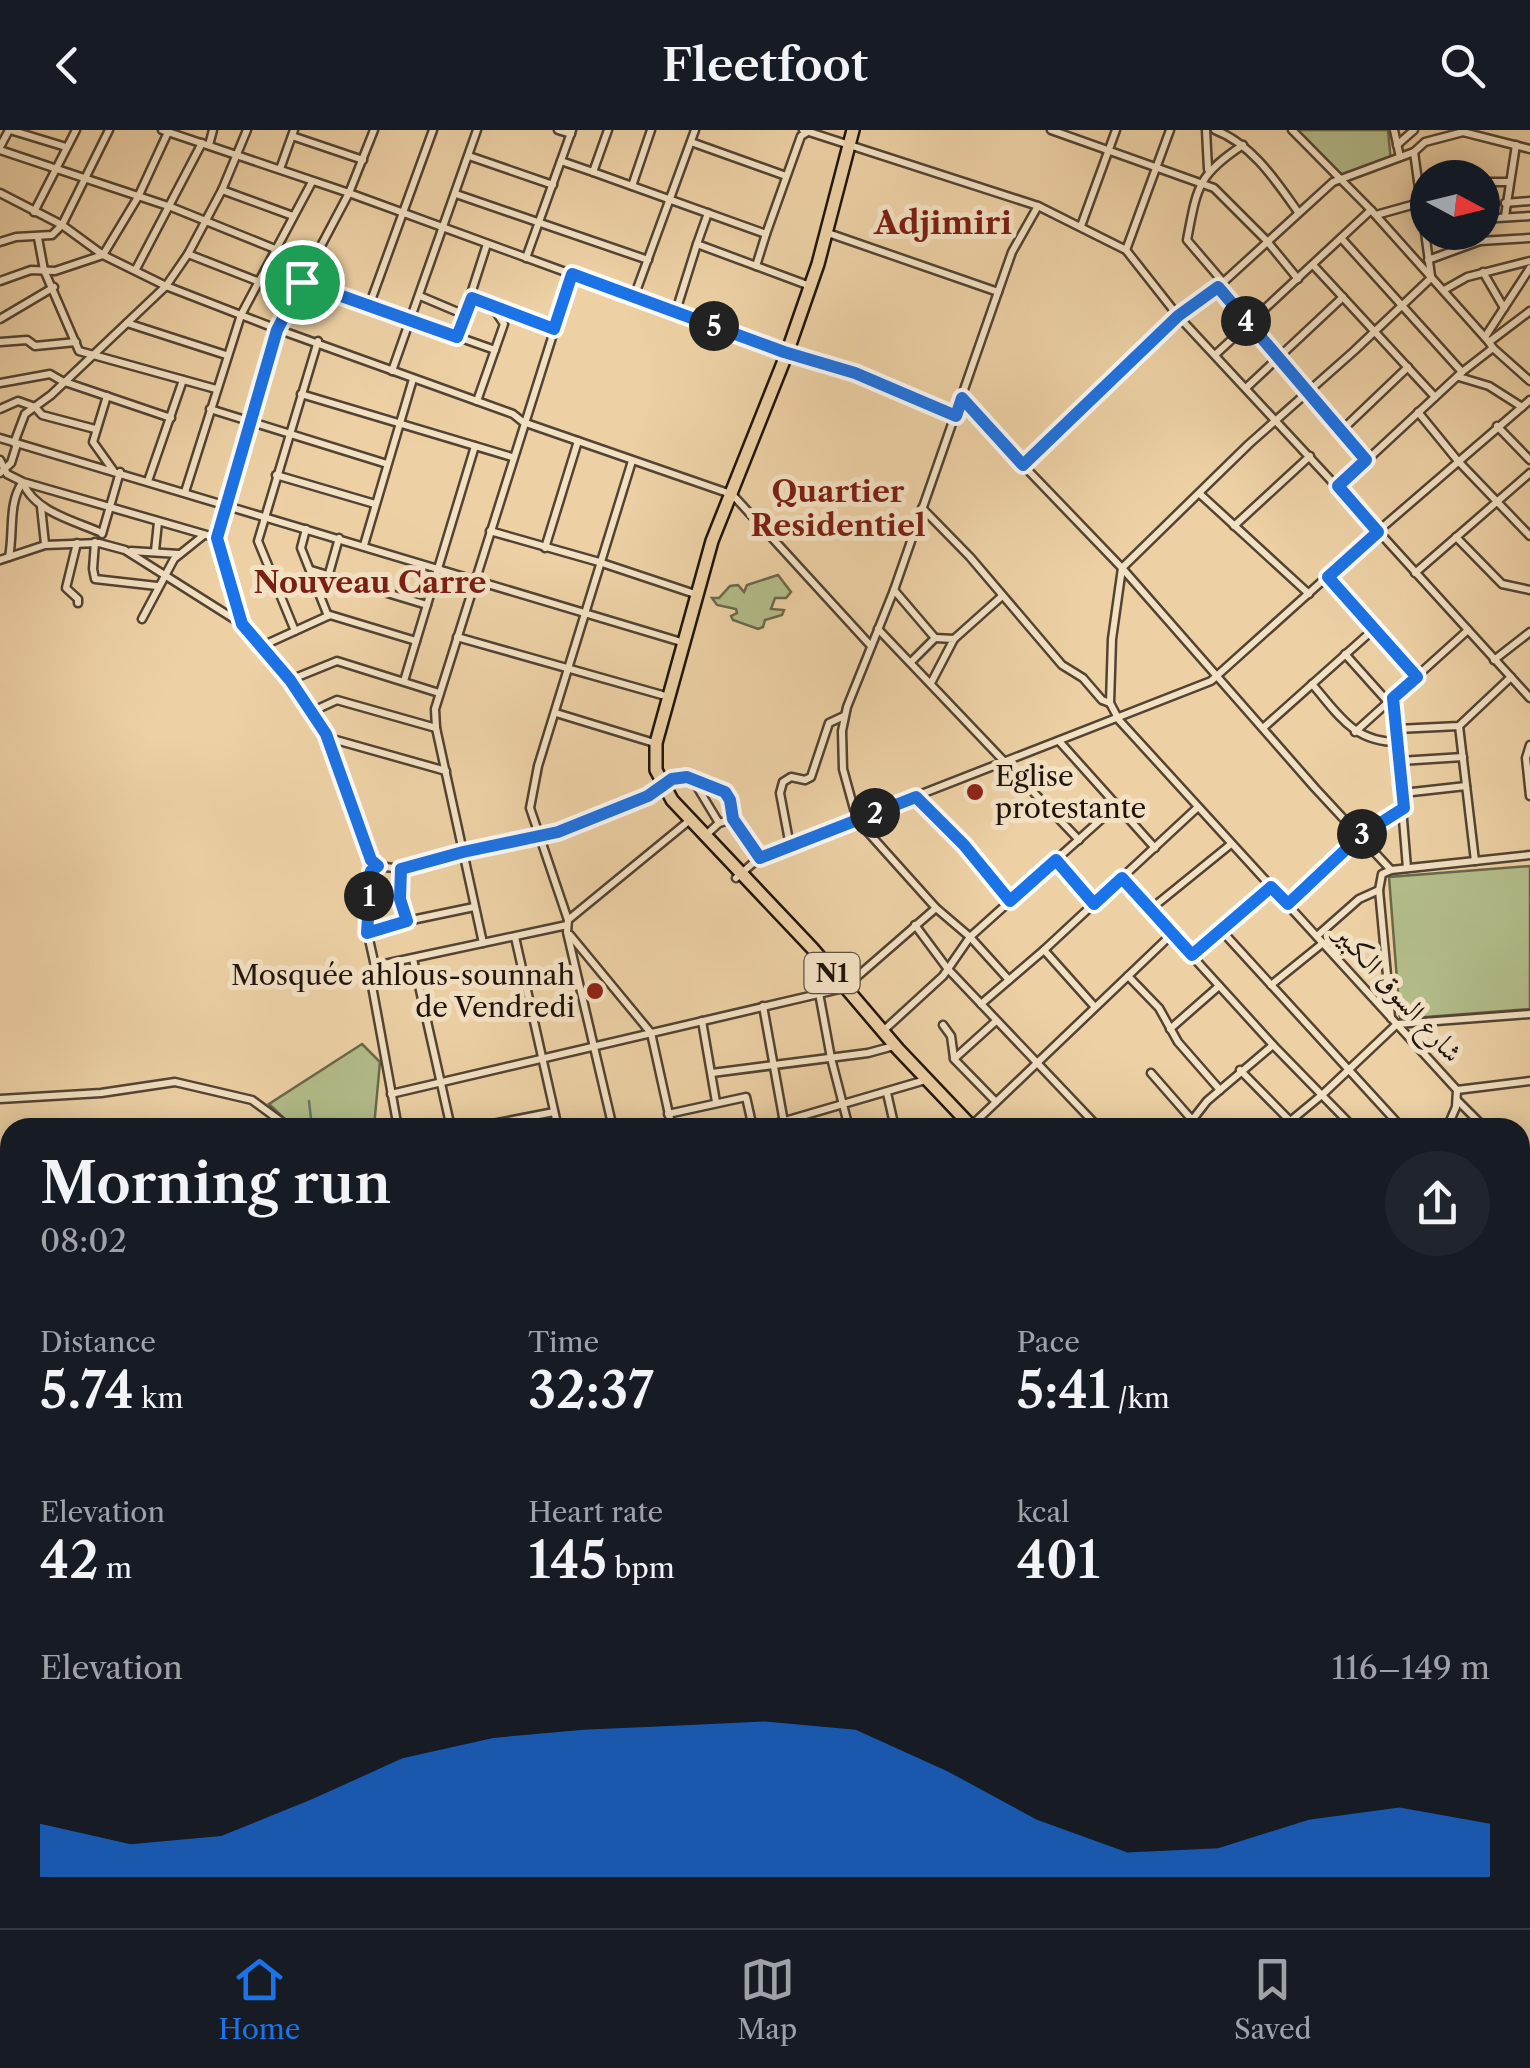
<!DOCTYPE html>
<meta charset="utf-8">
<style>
:root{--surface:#171b24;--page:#20242c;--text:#f1f3f6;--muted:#9ea1a6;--line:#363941;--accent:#1a73e8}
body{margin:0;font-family:"Libre Caslon Text",Amiri,serif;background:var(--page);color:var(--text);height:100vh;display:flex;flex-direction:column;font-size:38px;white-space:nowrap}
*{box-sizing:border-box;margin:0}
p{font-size:32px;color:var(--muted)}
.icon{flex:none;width:55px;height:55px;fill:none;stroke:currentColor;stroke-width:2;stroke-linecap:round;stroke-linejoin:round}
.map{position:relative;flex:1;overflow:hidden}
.side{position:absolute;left:0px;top:988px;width:1530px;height:812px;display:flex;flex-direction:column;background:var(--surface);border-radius:30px 30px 0 0;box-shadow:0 5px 25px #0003}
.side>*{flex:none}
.needle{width:65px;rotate:97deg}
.buttons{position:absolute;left:1410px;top:30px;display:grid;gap:20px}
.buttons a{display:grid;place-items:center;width:90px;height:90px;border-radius:50%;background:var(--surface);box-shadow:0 5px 25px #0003;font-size:50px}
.pin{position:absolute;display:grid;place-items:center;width:85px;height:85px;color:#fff;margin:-42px;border:5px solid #fff;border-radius:50%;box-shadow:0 2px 10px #0007}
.km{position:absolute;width:50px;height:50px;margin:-25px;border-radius:50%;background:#222;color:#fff;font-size:28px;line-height:50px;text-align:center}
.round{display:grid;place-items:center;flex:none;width:105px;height:105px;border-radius:52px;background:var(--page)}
.headline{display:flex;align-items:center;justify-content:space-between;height:170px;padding:0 40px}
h1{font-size:55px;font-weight:600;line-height:75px}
.metrics{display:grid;grid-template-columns:repeat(3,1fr);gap:15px;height:170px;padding:10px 40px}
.metrics div{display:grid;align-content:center}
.metrics b{font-size:50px;font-weight:600}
.metrics small{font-size:28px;font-weight:400}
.metrics p{font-size:28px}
.chart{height:280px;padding:20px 40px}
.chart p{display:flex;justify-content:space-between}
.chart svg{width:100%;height:180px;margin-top:10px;fill:var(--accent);opacity:.7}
header{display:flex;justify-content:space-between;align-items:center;height:130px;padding:0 40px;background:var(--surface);font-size:45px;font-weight:600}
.tab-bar{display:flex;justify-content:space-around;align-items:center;height:140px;border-top:2px solid var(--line);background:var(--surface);font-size:28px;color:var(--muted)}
.tab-bar a{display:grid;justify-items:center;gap:5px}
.tab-bar .on{color:var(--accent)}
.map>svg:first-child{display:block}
.green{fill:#b3bd8a;stroke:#69684b;stroke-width:2.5}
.water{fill:#9ab6ac;stroke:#69756c;stroke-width:2.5}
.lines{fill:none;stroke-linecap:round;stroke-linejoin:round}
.stream{stroke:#69756c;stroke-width:2.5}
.minor-casing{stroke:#524332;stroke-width:11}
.highway-casing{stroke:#1f140c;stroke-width:16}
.minor{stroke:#f3e1c4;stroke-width:6}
.highway{stroke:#edd1a5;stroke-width:11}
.route-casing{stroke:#fff;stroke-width:20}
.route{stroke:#1a73e8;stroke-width:12}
.poi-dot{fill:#8f2418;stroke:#f3e1c4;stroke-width:4}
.labels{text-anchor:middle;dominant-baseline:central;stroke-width:10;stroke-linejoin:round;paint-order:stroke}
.shield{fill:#f3e1c4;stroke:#5f5243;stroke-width:2.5}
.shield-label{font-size:25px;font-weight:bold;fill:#1f140c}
.poi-label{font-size:28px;fill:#1f140c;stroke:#f3e1c4;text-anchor:start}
.street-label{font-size:28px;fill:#1f140c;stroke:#f3e1c4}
.neighbourhood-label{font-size:30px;font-weight:bold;fill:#7a1f14;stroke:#f3e1c4}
.quarter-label{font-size:32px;font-weight:bold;fill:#7a1f14;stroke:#f3e1c4}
</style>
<header><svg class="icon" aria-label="back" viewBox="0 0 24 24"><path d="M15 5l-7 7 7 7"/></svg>Fleetfoot<svg class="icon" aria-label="search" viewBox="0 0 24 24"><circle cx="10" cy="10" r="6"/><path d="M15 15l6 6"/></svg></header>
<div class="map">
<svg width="1530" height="1798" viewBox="0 0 1530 1798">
<rect width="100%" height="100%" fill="#edd1a5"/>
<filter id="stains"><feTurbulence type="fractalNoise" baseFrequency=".002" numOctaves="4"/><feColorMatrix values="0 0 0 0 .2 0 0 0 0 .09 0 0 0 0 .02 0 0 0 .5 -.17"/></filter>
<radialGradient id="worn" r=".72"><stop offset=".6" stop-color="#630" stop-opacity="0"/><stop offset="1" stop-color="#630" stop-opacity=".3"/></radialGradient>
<g class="green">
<polygon points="1295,0 1388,0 1391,32 1340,46"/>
<polygon points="778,445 791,462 786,468 775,468 771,479 784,480 782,485 765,490 763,497 758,499 733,490 731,486 737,483 736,479 717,475 712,468 719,468 730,456 738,455 744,462 747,455"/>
<polygon points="1530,736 1530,879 1400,889 1389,747"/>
<polygon points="362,914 380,932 374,997 293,997 269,974"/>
<rect x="0" y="1414" width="10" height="147"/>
<polygon points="1002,1790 1098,1790 1085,1798 1006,1798"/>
</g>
<g class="water">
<polygon points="1520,1358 1530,1358 1530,1520 1520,1525 1520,1391 1524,1388 1520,1381"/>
<polygon points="877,1790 1002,1790 1006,1798 885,1798 877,1796"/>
</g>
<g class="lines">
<g class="stream">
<polyline points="309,971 312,998"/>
<polyline points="1520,1552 1530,1580"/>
</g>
<g class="minor-casing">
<g id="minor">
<polyline points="10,0 66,17"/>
<polyline points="162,0 349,63 571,144"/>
<polyline points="558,0 571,4"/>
<polyline points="803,0 1038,76 1126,120 1178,186 1378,401 1530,270"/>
<polyline points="1051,0 1214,58 1266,110 1298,149"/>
<polyline points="1206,0 1208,39"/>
<path d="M1215,0C1252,14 1276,51 1298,82"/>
<polyline points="1292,0 1371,80 1489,212"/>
<polyline points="1394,0 1400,27"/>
<polyline points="292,6 363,30"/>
<polyline points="691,12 786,46"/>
<polyline points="209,15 213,0"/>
<polyline points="1397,15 1414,0"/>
<polyline points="0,17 9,0"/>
<polyline points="0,20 171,77 275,119"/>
<polyline points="1414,22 1431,146"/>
<polyline points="469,26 553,55"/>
<polyline points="561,31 593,42 608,0"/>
<polyline points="280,39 294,0"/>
<polyline points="593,42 766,104 801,6 806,3"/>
<polyline points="1482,52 1509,52"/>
<polyline points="632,56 651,0"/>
<polyline points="222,60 293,86"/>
<polyline points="0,63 62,95 103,125 166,156 277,199 477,271 513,284 523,292 725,362"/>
<polyline points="456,64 648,130"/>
<polyline points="1505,73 1530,71"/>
<polyline points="34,82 76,0"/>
<polyline points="708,83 697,114 810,156"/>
<polyline points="1376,85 1419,73"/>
<polyline points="1505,86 1516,15"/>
<polyline points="1482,89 1530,86"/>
<polyline points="1081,96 1116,0"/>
<polyline points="38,108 44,140 79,221 216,259"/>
<polyline points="1341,108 1462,242"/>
<polyline points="0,112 16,107 52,105 62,95 109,0"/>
<polyline points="1126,120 1170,0"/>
<polyline points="188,124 257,151"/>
<polyline points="526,128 572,0"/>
<polyline points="1428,130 1480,111 1530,108"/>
<polyline points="756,136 766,104"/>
<polyline points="1314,136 1435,267"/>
<polyline points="136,139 202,13"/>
<polyline points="1483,142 1504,178"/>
<polyline points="1431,148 1354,221 1249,314 1122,438 1112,509 1110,573 1119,590 1457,960 1456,977 1447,998"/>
<polyline points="0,151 31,140 55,141 103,125 138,67 169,0"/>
<polyline points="303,152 495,220"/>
<path d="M1223,152L1187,110C1197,58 1197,45 1243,15"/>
<polyline points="1218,157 1366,331"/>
<polyline points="1444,160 1467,147 1530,131"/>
<polyline points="998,162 1012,122 1038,76"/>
<polyline points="420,166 465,185"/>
<polyline points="634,167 695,0"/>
<polyline points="472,168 553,199"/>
<polyline points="369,176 433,0"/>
<polyline points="676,181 697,114"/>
<polyline points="0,189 54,157"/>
<polyline points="127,193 226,225"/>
<polyline points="457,207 487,114"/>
<polyline points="1485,207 1530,138"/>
<polyline points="0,212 27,210 35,216 76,212"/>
<polyline points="1493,218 1530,251"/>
<polyline points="1215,225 1371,80"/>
<polyline points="392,241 477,0"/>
<polyline points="1459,247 1489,256 1522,277"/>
<polyline points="0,253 50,244 62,251 171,288"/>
<polyline points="1246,258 1343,167"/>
<polyline points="301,264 512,327"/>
<polyline points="107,266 93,312 113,340"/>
<polyline points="962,268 1023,335 1178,186 1218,157 1333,52 1414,22 1425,12 1463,2 1530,19"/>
<polyline points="477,271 504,194 490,173"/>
<polyline points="0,279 18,271 35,277 42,285 95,299"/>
<polyline points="210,279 387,334"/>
<polyline points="1418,282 1458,331 1530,406"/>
<polyline points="1497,296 1530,330"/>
<polyline points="1341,301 1408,237"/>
<polyline points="0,308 678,511"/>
<polyline points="14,313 25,284 51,265 166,156 188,124 222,60 247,0"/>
<polyline points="0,330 7,344 23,352 217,408"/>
<polyline points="1023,335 1122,438 1315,658 1391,740"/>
<polyline points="0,343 11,333 17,314"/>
<polyline points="276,345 375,374"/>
<polyline points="148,351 183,250"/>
<path d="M23,353C35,382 75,391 102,403"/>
<polyline points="1338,357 1462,242 1493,218 1489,212 1530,181"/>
<polyline points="185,362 241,185 312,52"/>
<polyline points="731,363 871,516"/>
<polyline points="1200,364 1309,464"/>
<polyline points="41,377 45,414"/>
<polyline points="922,378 970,427 1062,535 1083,548 1102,570 1110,573"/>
<polyline points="1234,396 1310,326"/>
<polyline points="306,399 301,418 328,486"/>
<polyline points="490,401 599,432 692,463"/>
<polyline points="102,404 120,342"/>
<polyline points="1456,407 1502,454 1530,460"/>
<polyline points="95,412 93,439 95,449 157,456"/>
<polyline points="77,413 66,458 78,469 78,473"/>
<polyline points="364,415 413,249"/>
<polyline points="545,418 578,311"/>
<polyline points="131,421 179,424"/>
<polyline points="155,421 158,392"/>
<path d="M9,427C14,402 8,374 22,353"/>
<polyline points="0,430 45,415 99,413 125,420 242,494 290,550 326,604 371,730 378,736 401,739 463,722 558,703 649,665 672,649 687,647 725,662 730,670 733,689 719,693"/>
<polyline points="311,440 427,475"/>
<polyline points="1415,443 1530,343"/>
<polyline points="328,447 339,408"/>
<polyline points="1328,447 1417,547"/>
<polyline points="894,460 935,508 911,532"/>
<polyline points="142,489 174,429 204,405"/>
<polyline points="242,494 217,408 225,374 277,199 349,63 374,0"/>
<polyline points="878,499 1079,710"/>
<polyline points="295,501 258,411 318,211"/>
<polyline points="457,507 662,565"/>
<polyline points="954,509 1001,467"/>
<polyline points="262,516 330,485 416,511"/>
<polyline points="1345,524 1388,572"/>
<polyline points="1494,530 1530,502"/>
<polyline points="290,550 337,531 439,563"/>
<polyline points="404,551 475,316"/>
<polyline points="931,553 954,509 935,508"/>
<path d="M1312,554C1339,585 1353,612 1398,612"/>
<polyline points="1393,568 1407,738"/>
<polyline points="311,582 337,570 436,598"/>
<polyline points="556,583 651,612"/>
<polyline points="1459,596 1475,731"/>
<polyline points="1263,598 1374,499"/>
<polyline points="1397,599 1459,596 1511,547"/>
<polyline points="1355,602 1468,500"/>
<polyline points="329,608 446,641"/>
<polyline points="1059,611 1155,718"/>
<polyline points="1530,615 1526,628 1530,666"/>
<polyline points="1400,631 1463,627"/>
<polyline points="693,650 719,693 706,705"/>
<polyline points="1403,663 1466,656"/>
<polyline points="916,667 964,715 1010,771"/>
<polyline points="733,689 760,727"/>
<polyline points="790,716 780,663 783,652 791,647 805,650 811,647 829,593 844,586"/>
<polyline points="1056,730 1094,774"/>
<polyline points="401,739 400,769 407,791"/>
<polyline points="736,748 760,727 1211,551 1378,401 1530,568"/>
<polyline points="1122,749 1273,915 1354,998"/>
<polyline points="1288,774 1360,706 1404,678"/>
<polyline points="936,778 970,807 1009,850"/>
<polyline points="1152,778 1231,714"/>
<polyline points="568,790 530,678 538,636 632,331"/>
<polyline points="915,795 947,838 1099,998"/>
<polyline points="1221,800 1402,998"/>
<polyline points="367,803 407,791 474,777"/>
<polyline points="570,805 651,903 672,998"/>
<polyline points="1317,806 1359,769 1379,760"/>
<polyline points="515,807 558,998"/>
<polyline points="483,813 436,598 435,579 572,144 784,221 855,243 956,286"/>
<polyline points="1044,820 1094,876"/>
<polyline points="1193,825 1271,757"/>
<polyline points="413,829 451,998"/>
<polyline points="375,836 366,796 371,741 378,736"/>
<polyline points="1128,846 1159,878 1178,912 1220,960"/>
<polyline points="1271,855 1323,813"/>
<polyline points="819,863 831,928 849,998"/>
<polyline points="981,874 1044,820 1198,677"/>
<polyline points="763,876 785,998"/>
<polyline points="1391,888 1379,760 1382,744 1391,740 1530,725"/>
<polyline points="702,891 716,972"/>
<polyline points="943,895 951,906 954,928"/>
<polyline points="1170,899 1219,856"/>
<polyline points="883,901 943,846 970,807 1116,676"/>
<polyline points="1240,940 1297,998"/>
<polyline points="712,943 868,923 890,917"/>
<polyline points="1151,943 1193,991"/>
<polyline points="1457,960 1530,951"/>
<polyline points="887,963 895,998"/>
<polyline points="391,964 844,858 936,778 857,690 843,639 842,601 847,577 894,460 998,162 828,103"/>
<polyline points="0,969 101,963 175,952 252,970 290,998"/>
<polyline points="1458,971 1485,998"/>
<polyline points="996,972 954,929 996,891"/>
<polyline points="668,984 746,967 753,998"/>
<polyline points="970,997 1172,804"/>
<polyline points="398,998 372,856 371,844 375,836 567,795"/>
<polyline points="472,998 554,982"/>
<polyline points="613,998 567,802 568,790 690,690"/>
<polyline points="761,998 922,951"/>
<polyline points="1186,998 1207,971 1273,915"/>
<polyline points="1282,998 1323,964 1397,894 1530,884"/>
<polyline points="1520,1034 1530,1044"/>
<polyline points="730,1796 745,1798"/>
</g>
</g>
<g class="highway-casing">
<g id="highway">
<polyline points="853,0 818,134 787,223 712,411 656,613 656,640 672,670 812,818 898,919 973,998"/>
<polyline points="1520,1309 1530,1310"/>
</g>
</g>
<use href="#minor" class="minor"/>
<use href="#highway" class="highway"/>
</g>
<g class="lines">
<g class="route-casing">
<polygon id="route" points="572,144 784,222 855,243 956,286 962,268 1023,335 1178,186 1218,157 1366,330 1338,356 1378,402 1328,447 1417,547 1393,568 1404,678 1360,706 1288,774 1271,757 1192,825 1122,748 1094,774 1056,730 1010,771 964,715 916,667 760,728 733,689 730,670 725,662 687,647 672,649 648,666 558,702 463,722 401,739 400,769 407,791 367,803 371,741 378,736 371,730 326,604 290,550 242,494 217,408 277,200 302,152 457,207 472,168 554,199"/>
</g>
<use href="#route" class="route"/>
</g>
<g class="poi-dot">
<circle cx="975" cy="662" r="10"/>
<circle cx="595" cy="861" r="10"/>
</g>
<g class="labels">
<rect class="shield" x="804.5" y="823" width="55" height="40" rx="8"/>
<g class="shield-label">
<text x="832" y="843">N1</text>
</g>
<g class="poi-label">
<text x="995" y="646">Eglise<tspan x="995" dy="32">protestante</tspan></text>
<text x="575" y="845" text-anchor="end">Mosquée ahlous-sounnah<tspan x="575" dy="32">de Vendredi</tspan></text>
</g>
<g class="street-label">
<text transform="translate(1399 863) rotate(48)">شارع السوق الكبير</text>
</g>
<g class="neighbourhood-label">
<text x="838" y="361">Quartier<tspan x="838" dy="34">Residentiel</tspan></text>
<text x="370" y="452">Nouveau Carre</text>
</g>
<g class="quarter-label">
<text x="943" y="92">Adjimiri</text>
</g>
</g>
<rect width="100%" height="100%" filter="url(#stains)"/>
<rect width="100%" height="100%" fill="url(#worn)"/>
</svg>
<div class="buttons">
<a><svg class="needle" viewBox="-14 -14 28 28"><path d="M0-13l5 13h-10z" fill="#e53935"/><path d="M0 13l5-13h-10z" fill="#9ea1a6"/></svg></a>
</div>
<div class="pin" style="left:302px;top:152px;background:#1e9e55"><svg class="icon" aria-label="arrive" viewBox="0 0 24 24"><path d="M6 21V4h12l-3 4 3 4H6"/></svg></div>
<b class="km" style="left:369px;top:766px">1</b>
<b class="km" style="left:875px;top:683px">2</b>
<b class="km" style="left:1362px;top:704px">3</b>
<b class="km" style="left:1246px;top:191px">4</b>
<b class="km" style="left:714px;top:196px">5</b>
<section class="side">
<div class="headline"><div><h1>Morning run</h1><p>08:02</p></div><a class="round"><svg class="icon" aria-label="share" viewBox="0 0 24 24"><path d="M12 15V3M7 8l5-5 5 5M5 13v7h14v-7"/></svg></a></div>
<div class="metrics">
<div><p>Distance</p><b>5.74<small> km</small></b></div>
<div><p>Time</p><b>32:37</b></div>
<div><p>Pace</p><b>5:41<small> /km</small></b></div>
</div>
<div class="metrics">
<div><p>Elevation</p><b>42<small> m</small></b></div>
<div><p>Heart rate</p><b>145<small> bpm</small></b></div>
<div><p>kcal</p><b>401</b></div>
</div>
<div class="chart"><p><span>Elevation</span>116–149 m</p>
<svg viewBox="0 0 160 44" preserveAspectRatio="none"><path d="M0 44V31L10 36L20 34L30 25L40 15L50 10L60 8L70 7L80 6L90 8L100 18L110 30L120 38L130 37L140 30L150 27L160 31V44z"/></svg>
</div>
</section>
</div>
<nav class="tab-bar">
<a class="on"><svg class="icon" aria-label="home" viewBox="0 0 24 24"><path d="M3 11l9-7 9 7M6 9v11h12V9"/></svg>Home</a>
<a><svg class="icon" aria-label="map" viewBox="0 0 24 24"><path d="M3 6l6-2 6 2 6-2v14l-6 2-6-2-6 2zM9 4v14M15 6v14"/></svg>Map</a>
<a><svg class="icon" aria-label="saved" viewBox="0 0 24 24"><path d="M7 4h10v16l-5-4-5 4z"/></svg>Saved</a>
</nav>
